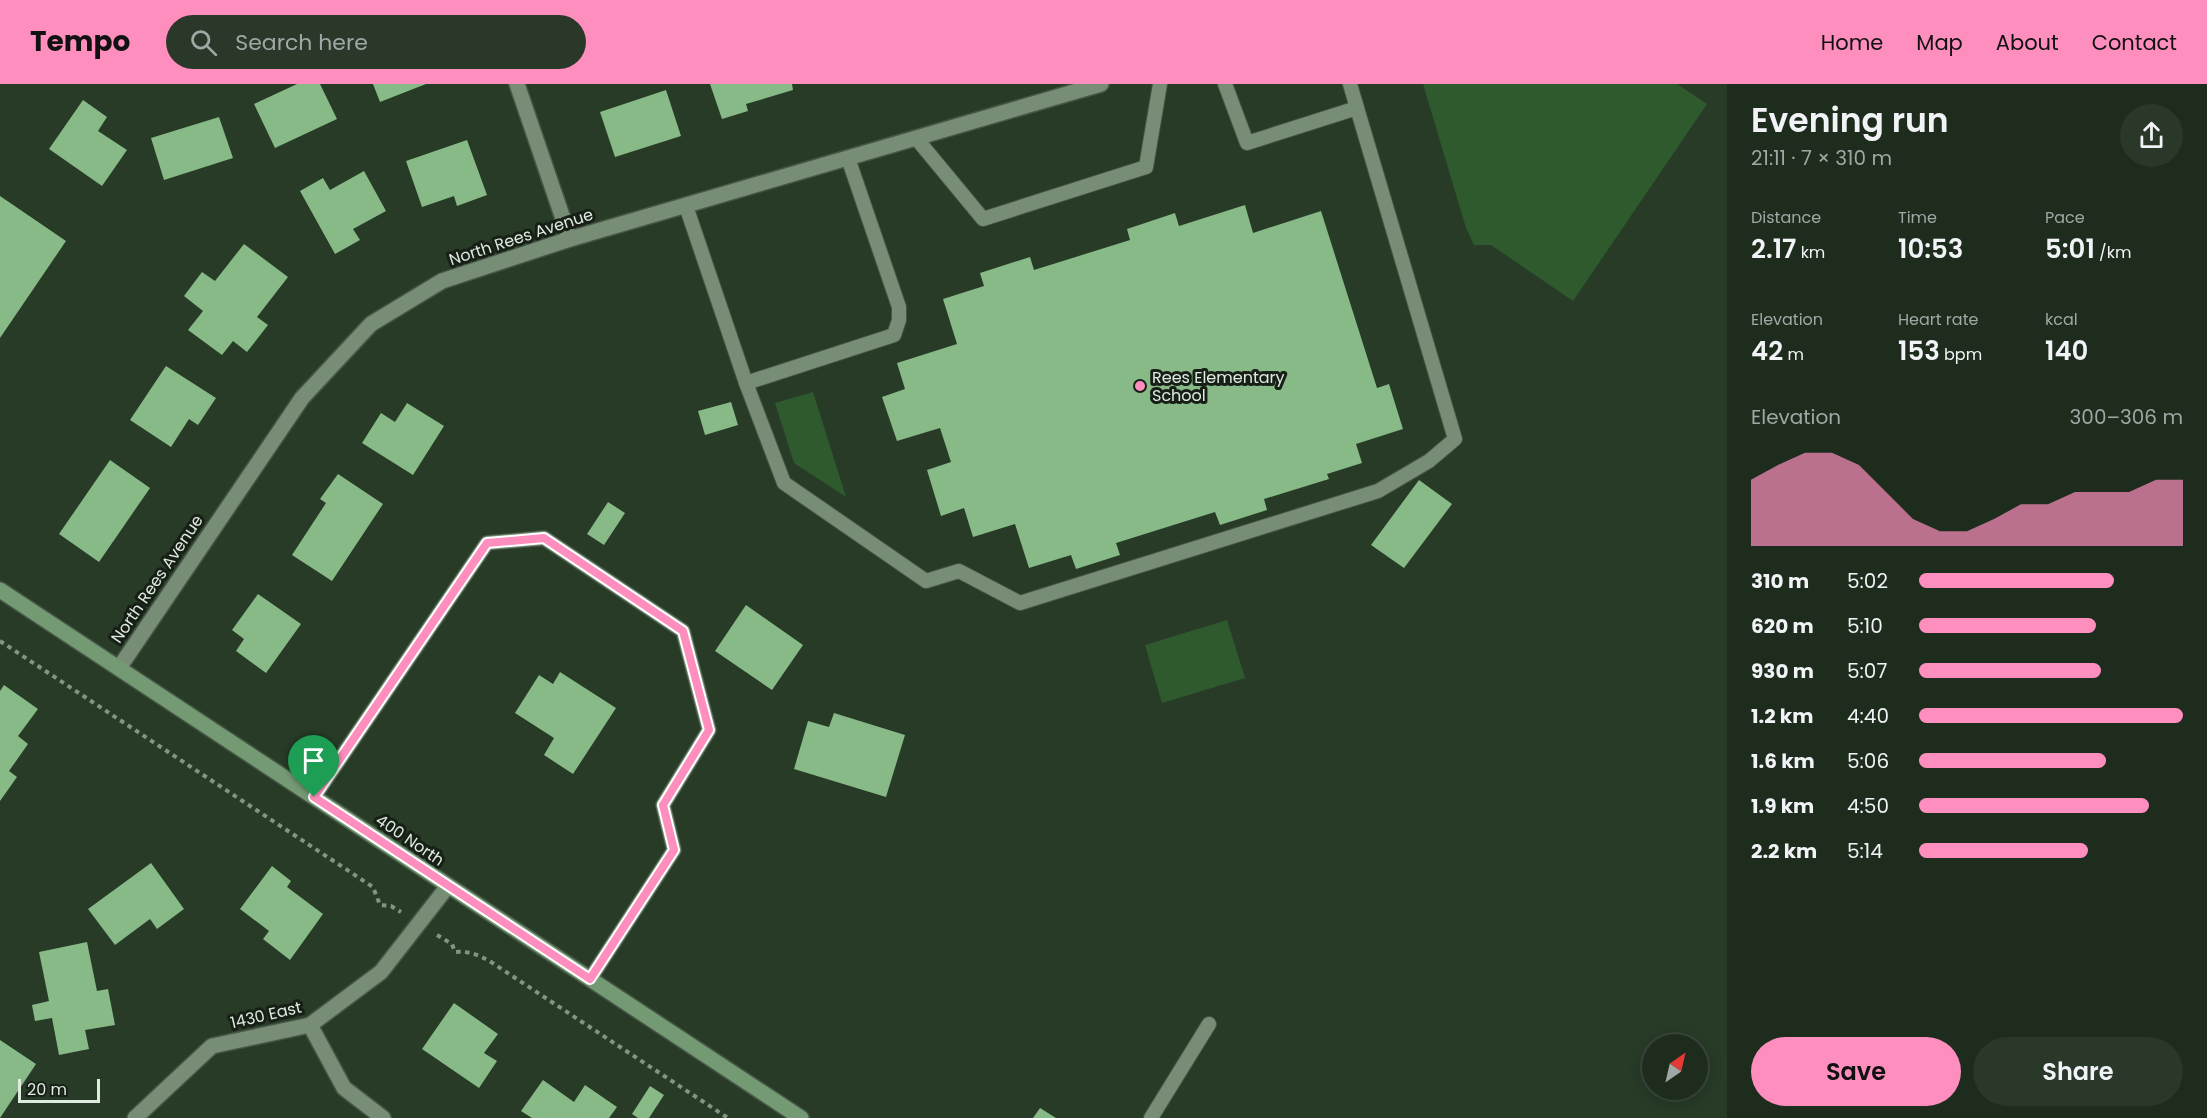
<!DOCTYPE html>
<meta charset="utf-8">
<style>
:root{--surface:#1d2c1d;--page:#2a382a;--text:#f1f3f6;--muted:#a0a7a4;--line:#3b483b;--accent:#fe8ebe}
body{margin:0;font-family:Poppins,sans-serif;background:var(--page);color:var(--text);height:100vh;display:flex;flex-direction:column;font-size:22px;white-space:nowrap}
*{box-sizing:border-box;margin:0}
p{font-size:20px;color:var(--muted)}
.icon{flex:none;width:33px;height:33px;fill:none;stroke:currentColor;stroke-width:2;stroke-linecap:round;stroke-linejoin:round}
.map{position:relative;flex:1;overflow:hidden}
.details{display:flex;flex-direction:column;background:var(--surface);width:480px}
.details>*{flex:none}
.needle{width:39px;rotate:34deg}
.fabs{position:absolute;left:1642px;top:950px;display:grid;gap:12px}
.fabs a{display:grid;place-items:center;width:66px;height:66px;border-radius:50%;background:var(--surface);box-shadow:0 3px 15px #0003,0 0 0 2px var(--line);font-size:30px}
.scale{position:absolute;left:18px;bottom:15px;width:82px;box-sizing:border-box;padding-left:6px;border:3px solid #dfebdf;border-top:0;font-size:16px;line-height:21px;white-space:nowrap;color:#dfebdf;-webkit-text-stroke:4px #171f16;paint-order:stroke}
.pin{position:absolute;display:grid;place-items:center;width:51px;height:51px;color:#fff;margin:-62px -26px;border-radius:50% 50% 50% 0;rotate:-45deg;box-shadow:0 0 6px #0007}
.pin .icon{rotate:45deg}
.round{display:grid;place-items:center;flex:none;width:63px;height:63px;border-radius:32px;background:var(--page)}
.summary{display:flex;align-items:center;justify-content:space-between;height:102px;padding:0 24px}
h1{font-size:33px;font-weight:600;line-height:45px}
.figures{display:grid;grid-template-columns:repeat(3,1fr);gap:9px;height:102px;padding:6px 24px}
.figures div{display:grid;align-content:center}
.figures b{font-size:26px;font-weight:600}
.figures small{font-size:16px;font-weight:400}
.figures p{font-size:16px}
.chart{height:168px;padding:12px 24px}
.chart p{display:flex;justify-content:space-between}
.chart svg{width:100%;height:108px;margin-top:6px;fill:var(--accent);opacity:.7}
.action{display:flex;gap:12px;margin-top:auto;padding:12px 24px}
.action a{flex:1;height:69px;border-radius:36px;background:var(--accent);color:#111;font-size:24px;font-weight:600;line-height:69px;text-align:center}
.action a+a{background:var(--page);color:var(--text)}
ul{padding:0 24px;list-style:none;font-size:20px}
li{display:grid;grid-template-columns:96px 72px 1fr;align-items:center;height:45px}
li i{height:15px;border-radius:8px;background:var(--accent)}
header{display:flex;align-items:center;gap:36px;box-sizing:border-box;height:84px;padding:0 30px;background:var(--accent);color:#111}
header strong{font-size:28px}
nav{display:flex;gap:33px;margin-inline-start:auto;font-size:21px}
.search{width:420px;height:54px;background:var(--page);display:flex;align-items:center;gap:15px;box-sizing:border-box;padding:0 21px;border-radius:33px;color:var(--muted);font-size:22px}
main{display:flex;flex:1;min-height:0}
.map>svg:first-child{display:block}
.green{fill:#2e5a2e}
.building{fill:#87ba86}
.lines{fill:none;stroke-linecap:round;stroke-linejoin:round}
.service-casing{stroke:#455645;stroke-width:16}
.minor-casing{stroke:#455645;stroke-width:18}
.tertiary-casing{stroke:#455645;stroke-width:18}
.secondary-casing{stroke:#455645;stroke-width:18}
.path{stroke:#849484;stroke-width:4;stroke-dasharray:4.5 4.5;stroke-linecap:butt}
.service{stroke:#778d76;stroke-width:14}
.minor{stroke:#778d76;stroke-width:15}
.tertiary{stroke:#778d76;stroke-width:15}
.secondary{stroke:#749a74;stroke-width:15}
.route-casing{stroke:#fff;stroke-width:12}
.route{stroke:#fe8ebe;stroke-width:8}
.poi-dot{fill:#fe8ebe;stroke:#171f16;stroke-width:2}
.labels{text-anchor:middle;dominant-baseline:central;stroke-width:6;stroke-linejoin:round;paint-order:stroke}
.street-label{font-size:16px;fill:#dfebdf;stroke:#171f16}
.poi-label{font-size:16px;fill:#dfebdf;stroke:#171f16;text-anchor:start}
</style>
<header>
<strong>Tempo</strong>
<div class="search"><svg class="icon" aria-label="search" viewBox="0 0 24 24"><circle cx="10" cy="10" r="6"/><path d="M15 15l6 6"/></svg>Search here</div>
<nav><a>Home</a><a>Map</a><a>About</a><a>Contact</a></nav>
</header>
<main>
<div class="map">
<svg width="1727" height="1034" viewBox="0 0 1727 1034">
<rect width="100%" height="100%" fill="#273b27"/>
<g class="green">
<polygon points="1423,0 1677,0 1707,20 1573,217 1491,161 1474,161 1466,144"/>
<polygon points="813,308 846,413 794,379 775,319"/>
<polygon points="1227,536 1245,594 1162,619 1145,561"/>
</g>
<g class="building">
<polygon points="297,0 320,0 337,35 275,64 254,20"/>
<polygon points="373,0 426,0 380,18"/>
<polygon points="710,0 792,0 793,6 746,20 748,27 722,35"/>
<polygon points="666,6 681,52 615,73 600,28"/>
<polygon points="83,16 107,33 98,47 127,66 102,102 49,65"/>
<polygon points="219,33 233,74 164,96 151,54"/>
<polygon points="467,56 487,111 457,122 454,112 422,123 406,77"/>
<polygon points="364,87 386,127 353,145 360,156 335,170 300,107 323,94 330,106"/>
<polygon points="0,112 66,157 0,254"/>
<polygon points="1245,121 1253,149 1321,127 1377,304 1389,300 1403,345 1356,360 1362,379 1327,390 1329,395 1264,415 1267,426 1220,441 1215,428 1116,459 1120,471 1076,485 1071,471 1029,484 1015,440 973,453 964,424 941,432 927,386 951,378 940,344 897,357 882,313 905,305 897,279 957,260 943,215 984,202 980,189 1030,173 1034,186 1130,156 1127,145 1175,129 1179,142"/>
<polygon points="244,160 288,193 257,233 268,241 247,268 233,257 222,271 188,246 203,227 184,212 202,188 215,197"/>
<polygon points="166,282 216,314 198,341 189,335 171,363 130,336"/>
<polygon points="731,318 738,341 705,351 698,327"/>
<polygon points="407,319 444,342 413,391 362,359 381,329 395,338"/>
<polygon points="110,376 150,404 99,478 59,450"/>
<polygon points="338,390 383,420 332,497 292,471 326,419 320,415"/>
<polygon points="1419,396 1452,420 1404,484 1371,461"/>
<polygon points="608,418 625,429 604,461 587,450"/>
<polygon points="258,510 301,540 266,589 236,567 244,555 232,546"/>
<polygon points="746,521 803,561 772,606 715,567"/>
<polygon points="560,588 616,624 573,690 544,671 554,654 515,629 539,591 553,600"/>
<polygon points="4,601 38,625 18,652 28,660 9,687 17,693 0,717 0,607"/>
<polygon points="834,629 905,651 886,713 794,685 808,637 829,643"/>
<polygon points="151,779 184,825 157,845 150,835 115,861 88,825"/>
<polygon points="272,782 291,797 287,803 323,830 290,876 263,855 269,847 240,825"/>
<polygon points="87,858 97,907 108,905 115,941 85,946 89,965 59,971 52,934 35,937 32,921 49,917 39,868"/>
<polygon points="454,919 498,950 484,969 497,977 479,1004 422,965"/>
<polygon points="0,956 36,980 0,1034"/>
<polygon points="543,996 574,1018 585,1001 617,1023 609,1034 532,1034 521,1027"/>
<polygon points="650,1002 664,1011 649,1034 638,1034 632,1030"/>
<polygon points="1040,1024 1056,1034 1033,1034"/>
</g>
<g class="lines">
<g class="service-casing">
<g id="service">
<polyline points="1225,0 1247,59 1357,24 1350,0"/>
<polyline points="916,54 983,135 1146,83 1160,0"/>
<polyline points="686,122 746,299 894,251 899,236 899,223 848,74"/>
<polyline points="746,299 784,399 926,497 959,487 1020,519 1378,407 1429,377 1455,355 1357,24"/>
<polyline points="314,713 487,459 544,454 683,547 709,646 663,721 674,766 590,895"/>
<polyline points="1151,1034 1209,940"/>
</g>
</g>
<g class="minor-casing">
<g id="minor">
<polyline points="517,0 570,155"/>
<polyline points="119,584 302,314 371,240 442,197 570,155 1101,0"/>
<polyline points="310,941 344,1004 383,1034"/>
</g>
</g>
<g class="tertiary-casing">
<polyline id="tertiary" points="135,1034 212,962 310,941 381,888 448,802"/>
</g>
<g class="secondary-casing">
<polyline id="secondary" points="0,506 801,1034"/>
</g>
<g class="path">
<polyline points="0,557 373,803 380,821 391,822 401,828"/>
<path d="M437,851L452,860L455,868C470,867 479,871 491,878L728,1034"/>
</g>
<use href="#service" class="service"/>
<use href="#minor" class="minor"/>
<use href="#tertiary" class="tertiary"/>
<use href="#secondary" class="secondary"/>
</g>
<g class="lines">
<g class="route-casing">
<polygon id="route" points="544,454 683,547 709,646 663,721 674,766 590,895 314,713 487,459"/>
</g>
<use href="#route" class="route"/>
</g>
<circle class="poi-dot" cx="1140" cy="302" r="6"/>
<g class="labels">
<g class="street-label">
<text transform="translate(521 153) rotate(-18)">North Rees Avenue</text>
<text transform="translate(157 495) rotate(-56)">North Rees Avenue</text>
<text transform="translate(410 756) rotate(34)">400 North</text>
<text transform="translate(266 931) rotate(-13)">1430 East</text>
</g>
<g class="poi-label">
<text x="1152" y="293">Rees Elementary<tspan x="1152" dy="18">School</tspan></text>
</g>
</g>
</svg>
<div class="fabs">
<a><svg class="needle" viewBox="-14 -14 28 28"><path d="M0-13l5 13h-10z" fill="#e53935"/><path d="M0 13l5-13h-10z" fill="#a0a7a4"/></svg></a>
</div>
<div class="scale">20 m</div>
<div class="pin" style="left:314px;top:713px;background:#1e9e55"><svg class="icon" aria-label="arrive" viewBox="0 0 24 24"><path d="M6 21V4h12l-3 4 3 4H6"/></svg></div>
</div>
<section class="details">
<div class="summary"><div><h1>Evening run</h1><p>21:11 · 7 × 310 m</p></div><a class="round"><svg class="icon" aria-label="share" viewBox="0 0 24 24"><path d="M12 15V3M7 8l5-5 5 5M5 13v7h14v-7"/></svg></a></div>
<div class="figures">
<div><p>Distance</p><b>2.17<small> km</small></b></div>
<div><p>Time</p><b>10:53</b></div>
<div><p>Pace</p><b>5:01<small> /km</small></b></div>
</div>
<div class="figures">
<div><p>Elevation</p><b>42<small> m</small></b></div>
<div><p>Heart rate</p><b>153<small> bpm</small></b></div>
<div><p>kcal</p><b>140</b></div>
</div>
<div class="chart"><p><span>Elevation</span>300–306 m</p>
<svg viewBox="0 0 160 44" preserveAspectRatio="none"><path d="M0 44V17L10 11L20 6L30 6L40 11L50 22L60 33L70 38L80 38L90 33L100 27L110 27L120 22L130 22L140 22L150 17L160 17V44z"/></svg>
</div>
<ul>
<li><b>310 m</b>5:02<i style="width:74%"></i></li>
<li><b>620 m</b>5:10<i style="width:67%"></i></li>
<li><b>930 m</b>5:07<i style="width:69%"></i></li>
<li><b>1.2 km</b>4:40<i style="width:100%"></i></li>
<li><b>1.6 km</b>5:06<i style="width:71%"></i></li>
<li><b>1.9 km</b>4:50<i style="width:87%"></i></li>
<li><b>2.2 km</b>5:14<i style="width:64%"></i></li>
</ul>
<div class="action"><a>Save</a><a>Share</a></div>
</section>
</main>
